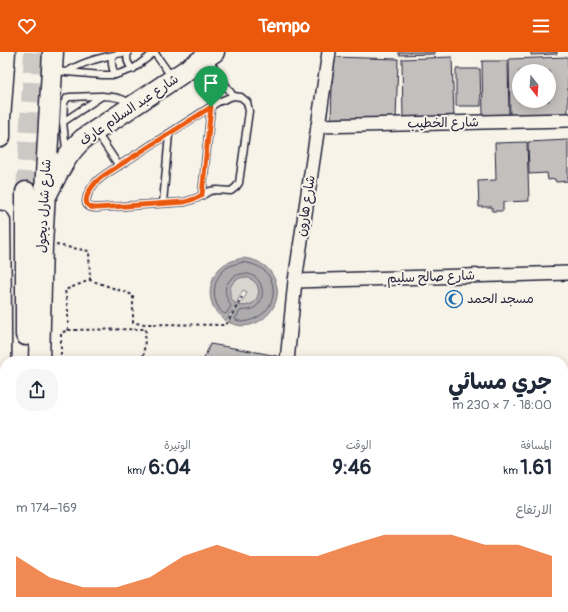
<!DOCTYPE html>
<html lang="ar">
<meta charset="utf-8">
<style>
:root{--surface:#fff;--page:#f6f6f7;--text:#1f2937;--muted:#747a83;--accent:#ea580c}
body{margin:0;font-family:Pangolin,"Playpen Sans Arabic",sans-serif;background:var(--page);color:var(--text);direction:rtl;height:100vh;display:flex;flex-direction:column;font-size:15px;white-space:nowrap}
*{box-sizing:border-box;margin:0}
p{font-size:13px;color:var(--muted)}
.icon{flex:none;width:22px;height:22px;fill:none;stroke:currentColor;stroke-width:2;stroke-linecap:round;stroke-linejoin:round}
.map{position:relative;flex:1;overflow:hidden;direction:ltr}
.side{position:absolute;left:0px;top:304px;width:568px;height:256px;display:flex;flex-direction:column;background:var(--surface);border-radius:16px 16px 0 0;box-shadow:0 2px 10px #0003;direction:rtl}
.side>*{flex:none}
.needle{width:26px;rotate:163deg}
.controls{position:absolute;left:512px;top:12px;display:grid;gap:8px}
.controls a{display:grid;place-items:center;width:44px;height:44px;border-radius:50%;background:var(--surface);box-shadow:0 2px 10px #0003;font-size:20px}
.pin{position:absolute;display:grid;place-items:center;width:34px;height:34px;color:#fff;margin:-41px -17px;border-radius:50% 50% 50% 0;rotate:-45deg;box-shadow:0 0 4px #0007}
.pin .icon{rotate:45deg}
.round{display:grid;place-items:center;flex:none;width:42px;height:42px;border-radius:16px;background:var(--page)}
.overview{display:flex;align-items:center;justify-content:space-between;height:68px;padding:0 16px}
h1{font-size:22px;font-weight:700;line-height:30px}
.stats{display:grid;grid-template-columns:repeat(3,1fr);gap:6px;height:68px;padding:4px 16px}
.stats div{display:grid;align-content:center}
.stats b{font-size:20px;font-weight:700}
.stats small{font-size:11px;font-weight:400}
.stats p{font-size:11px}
.chart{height:112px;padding:8px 16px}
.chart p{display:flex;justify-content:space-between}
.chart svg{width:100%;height:72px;margin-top:4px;fill:var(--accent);opacity:.7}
header{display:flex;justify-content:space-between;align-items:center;height:52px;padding:0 16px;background:var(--accent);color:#fff;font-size:18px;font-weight:700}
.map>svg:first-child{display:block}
.green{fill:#d8d5cf;stroke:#7d7c85}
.water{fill:#aeabad;stroke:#76747f}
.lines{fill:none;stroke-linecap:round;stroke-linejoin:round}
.shore{stroke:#5a5969;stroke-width:1}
.building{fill:#c2bfbd;stroke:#22223b;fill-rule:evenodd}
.primary-tunnel{stroke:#ccc9c5;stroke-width:20;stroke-dasharray:20 10;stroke-linecap:butt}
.lane-casing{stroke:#22223b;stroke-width:9}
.street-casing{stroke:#22223b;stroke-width:16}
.primary-casing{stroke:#22223b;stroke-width:23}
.path{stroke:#22223b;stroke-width:2;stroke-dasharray:3 3;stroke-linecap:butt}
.lane{stroke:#f7f3e8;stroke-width:6}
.street{stroke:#f7f3e8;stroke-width:13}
.primary{stroke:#f7f3e8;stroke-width:20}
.route-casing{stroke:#fff;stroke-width:8}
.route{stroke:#ea580c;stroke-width:5}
.labels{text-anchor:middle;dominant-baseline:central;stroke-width:4;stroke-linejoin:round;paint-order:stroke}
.street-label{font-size:13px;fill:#22223b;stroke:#f7f3e8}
.poi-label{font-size:13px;fill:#22223b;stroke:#f7f3e8;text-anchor:start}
</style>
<header><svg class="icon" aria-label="menu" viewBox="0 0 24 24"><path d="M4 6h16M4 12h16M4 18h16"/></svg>Tempo<svg class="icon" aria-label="heart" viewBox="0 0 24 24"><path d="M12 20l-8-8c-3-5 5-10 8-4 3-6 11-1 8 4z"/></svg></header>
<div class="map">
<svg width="568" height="560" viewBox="0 0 568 560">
<rect width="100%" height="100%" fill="#f7f3e8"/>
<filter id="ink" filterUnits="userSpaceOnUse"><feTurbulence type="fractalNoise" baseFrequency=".025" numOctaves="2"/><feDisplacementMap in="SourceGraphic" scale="8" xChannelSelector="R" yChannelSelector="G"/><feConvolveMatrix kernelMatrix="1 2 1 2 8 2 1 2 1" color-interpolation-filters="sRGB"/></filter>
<g filter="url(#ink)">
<path class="green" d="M244,225C267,228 261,259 238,253L245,245L247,240L243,238L236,252C224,242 229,228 244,225Z"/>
<path class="water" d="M243,206C250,207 257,208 263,213C269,216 272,222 275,228C283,247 270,268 250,273C242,275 235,273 228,270L238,253C248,256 258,251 259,240C259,236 257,231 254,229C238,216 220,239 236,252L226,269C221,265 217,262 214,256C206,241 211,221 225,212C231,209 237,207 243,206Z"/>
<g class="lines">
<path class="shore" d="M243,210C246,211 249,211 252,212C281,220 280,259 251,268C246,270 241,270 236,268L235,267L240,259C243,258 246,258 249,258C271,252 264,218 241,222C236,223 233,225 230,228C222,236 226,245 231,254L226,262C222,261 221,260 219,256C212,246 213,231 221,221C227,214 234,212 243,210Z"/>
</g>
<g class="building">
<polygon points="399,0 435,0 435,2 399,3"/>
<polygon points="531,0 557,0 557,2 531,3"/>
<polygon points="333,5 398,7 396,69 331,67"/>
<polygon points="452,5 454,66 403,67 402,7"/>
<path d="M568,5V64L510,65L509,7ZM519,19H549V49H519Z"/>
<polygon points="482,9 508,9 509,66 483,66"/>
<polygon points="456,17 480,17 481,54 456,54"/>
<polygon points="568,88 568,129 556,130 555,127 548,128 547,121 529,122 528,90"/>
<polygon points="527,90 529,149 503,150 503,159 492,159 492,155 479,155 478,129 496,128 495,91"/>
<polygon points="210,292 251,299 277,304 276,309 203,309"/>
<rect x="56" y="555" width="51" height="5"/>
<polygon points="146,555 187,555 187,560 137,560 137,557 146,557"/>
</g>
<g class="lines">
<polyline class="primary-tunnel" points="26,140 34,0"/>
<g class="lane-casing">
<g id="lane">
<path d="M128,0C126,7 127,12 133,17"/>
<polyline points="154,0 171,24"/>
<path d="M112,4C111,11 112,16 115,23"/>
<polyline points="209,8 233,44"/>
<polyline points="55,19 102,23 115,23 133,17 155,0"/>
<path d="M67,20C85,8 106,5 126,0"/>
<path d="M233,44L241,45L247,50L249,59L239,131L236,135L231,139L217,138L210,139L197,146L185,150L96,156C78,156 89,138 96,130C99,127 103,124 106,122L218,50Z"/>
<polyline points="63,70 102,44"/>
<polyline points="97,81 119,114"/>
<path d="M66,97L63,70L64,51L67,46L69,45C87,45 117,40 131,52"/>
<polyline points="202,143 211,55"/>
<polyline points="163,151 169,82"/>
</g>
</g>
<g class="street-casing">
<g id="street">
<polyline points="318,74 568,68"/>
<polyline points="295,229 568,221"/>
<polyline points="287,309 295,229 329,0"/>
<polyline points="563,390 568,389"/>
<polyline points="563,535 568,535"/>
<polyline points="280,560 280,555"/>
<polyline points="568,560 568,557"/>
</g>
</g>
<g class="primary-casing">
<g id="primary">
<polyline points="0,85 0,67 5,0"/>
<polyline points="26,140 26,283"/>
<path d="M47,142C57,122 66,102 83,87L214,0"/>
<path d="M0,169C2,299 1,430 2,560"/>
<polyline points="39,309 42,193 53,0"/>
<polyline points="27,560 27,555"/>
</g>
</g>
<g class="path">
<polyline points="56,193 89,199 90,228"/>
<polyline points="68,278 68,259 65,238 90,228 133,243 133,271 147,272 226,273 242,245"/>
<polyline points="61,309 61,281 68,278 146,277 143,309"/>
</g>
<use href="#lane" class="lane"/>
<use href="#street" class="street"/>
<use href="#primary" class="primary"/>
</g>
</g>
<g class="lines" filter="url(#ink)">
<g class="route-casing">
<path id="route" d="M211,55L202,143L197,146L185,150L96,156C78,155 89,138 96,130C99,127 103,124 106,122Z"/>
</g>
<use href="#route" class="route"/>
</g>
<defs>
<g id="mosque-ring" transform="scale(0.9)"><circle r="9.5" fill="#f7f3e8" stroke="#1f6fb2" stroke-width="1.5"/><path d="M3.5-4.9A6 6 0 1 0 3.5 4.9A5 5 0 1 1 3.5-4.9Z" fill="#1f6fb2"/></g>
</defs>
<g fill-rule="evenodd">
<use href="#mosque-ring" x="454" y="247"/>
</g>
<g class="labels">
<g class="street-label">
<text transform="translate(129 58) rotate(-34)">شارع عبد السلام عارف</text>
<text transform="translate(443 71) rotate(-1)">شارع الخطيب</text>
<text transform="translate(44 154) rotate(-87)">شارع شارل ديجول</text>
<text transform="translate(306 154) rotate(-81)">شارع هارون</text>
<text transform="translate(431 225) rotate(-2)">شارع صالح سليم</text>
</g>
<g class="poi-label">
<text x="467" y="247">مسجد الحمد</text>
</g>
</g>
</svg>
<div class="controls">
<a><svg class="needle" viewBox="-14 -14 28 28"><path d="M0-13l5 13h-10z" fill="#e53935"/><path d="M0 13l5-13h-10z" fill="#747a83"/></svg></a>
</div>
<div class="pin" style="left:211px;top:55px;background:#1e9e55"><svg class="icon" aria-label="arrive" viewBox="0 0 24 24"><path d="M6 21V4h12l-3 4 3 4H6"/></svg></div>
<section class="side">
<div class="overview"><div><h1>جري مسائي</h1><p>18:00 · 7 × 230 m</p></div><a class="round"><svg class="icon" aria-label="share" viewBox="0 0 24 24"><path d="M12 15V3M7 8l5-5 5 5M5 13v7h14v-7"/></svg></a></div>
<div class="stats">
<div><p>المسافة</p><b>1.61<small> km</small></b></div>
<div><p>الوقت</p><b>9:46</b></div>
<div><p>الوتيرة</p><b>6:04<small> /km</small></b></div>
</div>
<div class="chart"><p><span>الارتفاع</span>169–174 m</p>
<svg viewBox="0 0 160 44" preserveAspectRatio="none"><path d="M0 44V19L10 32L20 38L30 38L40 32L50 19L60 12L70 19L80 19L90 19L100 12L110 6L120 6L130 6L140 12L150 12L160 19V44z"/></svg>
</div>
</section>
</div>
